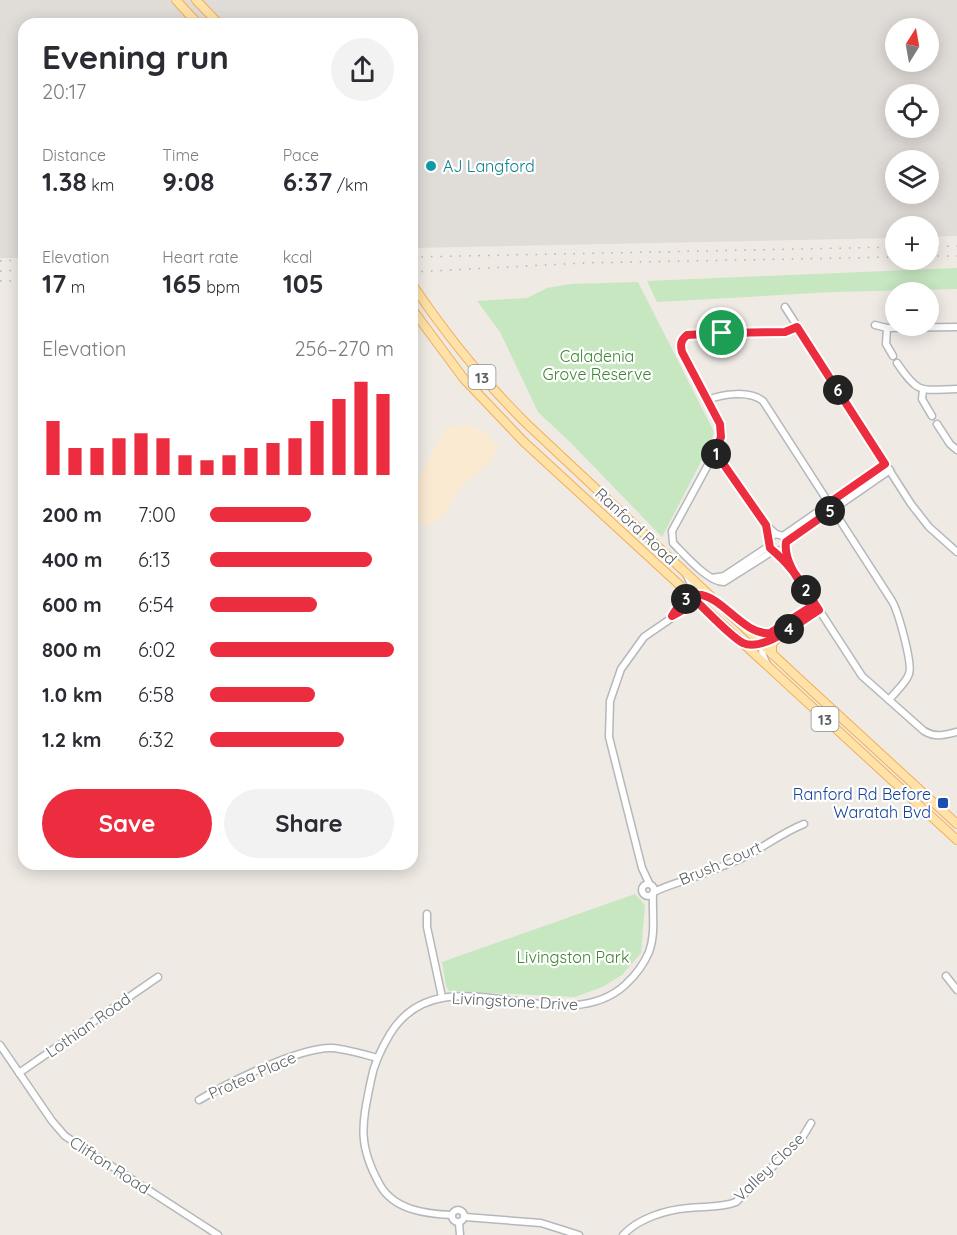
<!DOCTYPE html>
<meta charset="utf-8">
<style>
:root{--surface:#fff;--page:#f2f2f3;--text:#2b2b33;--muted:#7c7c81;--accent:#ec2c3f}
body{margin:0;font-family:Quicksand,sans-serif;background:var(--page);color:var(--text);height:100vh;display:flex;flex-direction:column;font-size:22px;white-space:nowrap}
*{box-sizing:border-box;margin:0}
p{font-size:20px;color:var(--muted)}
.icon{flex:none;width:33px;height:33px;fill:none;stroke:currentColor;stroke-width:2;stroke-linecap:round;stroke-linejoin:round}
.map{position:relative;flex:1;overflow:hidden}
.details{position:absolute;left:18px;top:18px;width:400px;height:852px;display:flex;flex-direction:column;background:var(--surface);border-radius:18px;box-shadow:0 3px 15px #0003}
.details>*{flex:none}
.needle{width:39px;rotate:11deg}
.controls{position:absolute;left:885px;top:18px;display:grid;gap:12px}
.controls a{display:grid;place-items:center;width:54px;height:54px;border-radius:50%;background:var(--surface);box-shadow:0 3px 15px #0003;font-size:30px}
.pin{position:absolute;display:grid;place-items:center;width:51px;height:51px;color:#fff;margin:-26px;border:3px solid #fff;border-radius:50%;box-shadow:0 2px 6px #0007}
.km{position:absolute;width:30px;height:30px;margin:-15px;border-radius:50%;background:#222;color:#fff;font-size:16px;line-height:30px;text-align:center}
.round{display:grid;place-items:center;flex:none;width:63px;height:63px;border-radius:32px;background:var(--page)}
.summary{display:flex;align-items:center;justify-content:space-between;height:102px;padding:0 24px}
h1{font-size:33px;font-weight:700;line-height:45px}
.metrics{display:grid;grid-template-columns:repeat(3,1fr);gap:9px;height:102px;padding:6px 24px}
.metrics div{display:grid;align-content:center}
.metrics b{font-size:26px;font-weight:700}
.metrics small{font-size:16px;font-weight:400}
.metrics p{font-size:16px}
.chart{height:168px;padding:12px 24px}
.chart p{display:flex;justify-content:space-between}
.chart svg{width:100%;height:108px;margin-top:6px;stroke:var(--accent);stroke-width:6}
.cta{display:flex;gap:12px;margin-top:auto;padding:12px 24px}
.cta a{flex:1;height:69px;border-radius:36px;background:var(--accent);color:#fff;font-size:24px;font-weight:700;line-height:69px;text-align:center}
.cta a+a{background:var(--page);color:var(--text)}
ul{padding:0 24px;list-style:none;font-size:20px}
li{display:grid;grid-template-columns:96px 72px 1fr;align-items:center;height:45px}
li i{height:15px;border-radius:8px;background:var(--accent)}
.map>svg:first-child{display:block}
.industrial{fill:#e0dcd8;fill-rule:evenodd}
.green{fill:#c6e7c0}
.sand{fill:#fbead2}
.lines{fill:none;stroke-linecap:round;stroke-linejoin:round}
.minor-casing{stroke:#b4b8bb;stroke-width:9}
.major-casing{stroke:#f4ad57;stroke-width:10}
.minor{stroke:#fff;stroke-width:6}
.major{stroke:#ffe2a8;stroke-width:8}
.rail{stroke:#b3b4b5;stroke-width:1.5;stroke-dasharray:1.5 8;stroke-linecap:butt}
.route-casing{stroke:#fff;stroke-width:12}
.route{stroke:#ec2c3f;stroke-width:8}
.culture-dot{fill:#0f9aa8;stroke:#fff;stroke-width:2}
.transit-dot{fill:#1a4fb4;stroke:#fff;stroke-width:2}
.labels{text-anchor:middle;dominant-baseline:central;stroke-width:4.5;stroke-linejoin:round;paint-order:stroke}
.shield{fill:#fff;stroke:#8d9093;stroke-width:1.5}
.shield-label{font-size:15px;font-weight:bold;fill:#5c6165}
.culture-label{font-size:16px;fill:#0d838f;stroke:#fff;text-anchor:start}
.park-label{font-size:16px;fill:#3e8533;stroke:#fff}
.street-label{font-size:16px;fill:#5c6165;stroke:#fff}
.transit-label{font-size:16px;fill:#164399;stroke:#fff;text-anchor:end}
</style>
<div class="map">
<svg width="957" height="1235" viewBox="0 0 957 1235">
<rect width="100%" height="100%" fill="#efeae4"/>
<path class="industrial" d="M0,0H957V236L929,237L928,226H896L895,238L413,248L412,24H24V258H0ZM896,28H928V62H896ZM896,94H928V128H896ZM896,160H928V194H896Z"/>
<g class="green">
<polygon points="957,268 957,289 833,292 657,302 647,281"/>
<polygon points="638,282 714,432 710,444 662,537 571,443 538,412 500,332 477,301 527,298 547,288 571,284"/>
<polygon points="635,894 645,905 641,953 622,975 602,987 575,997 449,991 446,986 442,962"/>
</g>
<path class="sand" d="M468,425L488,433L491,442L498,444V448L490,462L461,488L443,515L427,526L422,525C415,511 409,500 416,484L446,427Z"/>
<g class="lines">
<g class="minor-casing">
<g id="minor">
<polyline points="785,307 911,504 929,527 957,552"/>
<polyline points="875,325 887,328 957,327"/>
<polyline points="887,328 886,344 893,356"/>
<path d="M897,363C919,395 920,390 957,389"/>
<polyline points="923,390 922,399 932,416"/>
<path d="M707,400C723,394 749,390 763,401L892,601C898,611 913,664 909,674C906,683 895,692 889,700"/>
<polyline points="937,424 950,444 957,450"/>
<polyline points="715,452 721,458 766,525 776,534"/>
<polyline points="783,536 886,464"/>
<polyline points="786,542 890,470"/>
<path d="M773,551L769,546V538L776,534L783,536L786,544L783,550L773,551L724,582C709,583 684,554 673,543L672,531L715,452L722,431L682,352C680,344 681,340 687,335L785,332L797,327"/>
<path d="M777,552L790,565L862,676L924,731C936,738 944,735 957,732"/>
<polyline points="712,578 724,576 769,546"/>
<path d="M672,615C681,600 693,593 710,597"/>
<path d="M743,643C769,650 797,624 819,610"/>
<path d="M767,664C762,655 759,646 765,637L815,604"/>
<polyline points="649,883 642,868 609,737 610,701 621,669 644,637 692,604 694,590 687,576"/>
<circle cx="648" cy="890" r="6"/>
<path d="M654,892C666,886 677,883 689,879C707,873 725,865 742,858C763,848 781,833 804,824"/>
<polyline points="427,914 427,927 442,997"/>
<polyline points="946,976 957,990"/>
<polyline points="0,1045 52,1121 65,1136 218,1235"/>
<polyline points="19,1073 158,977"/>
<path d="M199,1100C228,1083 299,1047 332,1048C346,1049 363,1054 377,1058"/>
<circle cx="458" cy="1216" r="6"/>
<path d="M452,1215C426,1214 394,1210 380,1185C357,1144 362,1124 371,1080C374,1063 381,1049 390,1034C443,948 560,1044 625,985C636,975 643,966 649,952C656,933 652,913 653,893"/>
<polyline points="465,1217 541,1223 579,1235"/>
<polyline points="459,1223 460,1235"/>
<path d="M623,1235C639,1218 666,1210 688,1208C705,1206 721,1208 736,1202L802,1138L811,1123"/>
</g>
</g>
<g class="major-casing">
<g id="major">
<polyline points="176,0 198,24"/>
<polyline points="196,0 219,24"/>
<path d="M412,284C447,336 485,383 529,426L797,677L957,824"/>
<polyline points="412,309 464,379 524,442 957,840"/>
<polyline points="750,628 760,634 770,633"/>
<polyline points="772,654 772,644 782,633"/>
</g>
</g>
<use href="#minor" class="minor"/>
<use href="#major" class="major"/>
<g class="rail">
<polyline points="928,247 957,246"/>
<polyline points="928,256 957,256"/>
<polyline points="412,257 896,247"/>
<polyline points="0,261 24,260"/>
<polyline points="0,271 24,270"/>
<polyline points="412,272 582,263 896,257"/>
<polyline points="0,281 24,281"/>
</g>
</g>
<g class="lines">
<g class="route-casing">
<path id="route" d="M722,333L687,335C681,340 680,344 682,352L720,424L721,437L715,452L766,525L770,548C790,565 797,576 812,598L815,604L770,633C734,637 705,558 672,616L690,606L694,599C705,609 732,638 743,643C763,653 802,620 819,610L815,604C803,586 783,563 786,542L833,509L829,503L885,464L797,327L785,332L722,333"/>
</g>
<use href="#route" class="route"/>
</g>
<circle class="culture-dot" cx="431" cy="166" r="6"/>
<rect class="transit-dot" x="937" y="797" width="12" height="12" rx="3"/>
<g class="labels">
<g class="shield">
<rect x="468.5" y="365" width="27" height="24" rx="4.5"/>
<rect x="811.5" y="707" width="27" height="24" rx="4.5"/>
</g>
<g class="shield-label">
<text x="482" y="377">13</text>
<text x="825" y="719">13</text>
</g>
<g class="culture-label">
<text x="443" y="166">AJ Langford</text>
</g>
<g class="park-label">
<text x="597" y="356">Caladenia<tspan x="597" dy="18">Grove Reserve</tspan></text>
<text x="573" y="957">Livingston Park</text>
</g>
<g class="street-label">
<text transform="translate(636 526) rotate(43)">Ranford Road</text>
<text transform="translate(720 863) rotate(-23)">Brush Court</text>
<text transform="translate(515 1001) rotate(3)">Livingstone Drive</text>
<text transform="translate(88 1025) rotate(-35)">Lothian Road</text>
<text transform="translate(252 1075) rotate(-24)">Protea Place</text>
<text transform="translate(110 1165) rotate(33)">Clifton Road</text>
<text transform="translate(769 1167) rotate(-44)">Valley Close</text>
</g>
<g class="transit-label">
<text x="931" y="794">Ranford Rd Before<tspan x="931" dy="18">Waratah Bvd</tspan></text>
</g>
</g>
</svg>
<div class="controls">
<a><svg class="needle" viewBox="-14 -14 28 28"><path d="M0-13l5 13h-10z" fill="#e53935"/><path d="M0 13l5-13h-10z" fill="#7c7c81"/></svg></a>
<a><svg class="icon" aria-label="locate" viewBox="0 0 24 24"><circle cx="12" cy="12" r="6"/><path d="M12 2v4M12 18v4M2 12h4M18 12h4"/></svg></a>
<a><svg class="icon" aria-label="layers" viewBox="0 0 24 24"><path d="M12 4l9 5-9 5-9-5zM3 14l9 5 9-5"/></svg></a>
<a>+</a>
<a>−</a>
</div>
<div class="pin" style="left:722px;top:333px;background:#1e9e55"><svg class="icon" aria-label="arrive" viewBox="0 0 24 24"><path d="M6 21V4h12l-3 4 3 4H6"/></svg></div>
<b class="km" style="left:716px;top:454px">1</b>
<b class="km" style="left:806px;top:590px">2</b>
<b class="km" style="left:686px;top:599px">3</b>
<b class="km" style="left:789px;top:629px">4</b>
<b class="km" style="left:830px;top:511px">5</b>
<b class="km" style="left:838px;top:390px">6</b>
<section class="details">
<div class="summary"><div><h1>Evening run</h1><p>20:17</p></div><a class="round"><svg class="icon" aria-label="share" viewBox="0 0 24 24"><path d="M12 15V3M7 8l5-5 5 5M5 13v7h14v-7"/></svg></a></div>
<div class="metrics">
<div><p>Distance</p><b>1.38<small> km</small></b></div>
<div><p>Time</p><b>9:08</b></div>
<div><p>Pace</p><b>6:37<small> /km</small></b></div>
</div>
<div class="metrics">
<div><p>Elevation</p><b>17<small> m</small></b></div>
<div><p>Heart rate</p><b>165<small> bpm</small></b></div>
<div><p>kcal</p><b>105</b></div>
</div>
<div class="chart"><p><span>Elevation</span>256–270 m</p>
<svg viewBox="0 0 160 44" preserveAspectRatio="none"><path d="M5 44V22M15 44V33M25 44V33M35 44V29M45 44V27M55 44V29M65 44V36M75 44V38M85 44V36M95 44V33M105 44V31M115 44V29M125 44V22M135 44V13M145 44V6M155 44V11"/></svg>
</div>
<ul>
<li><b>200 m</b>7:00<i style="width:55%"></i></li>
<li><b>400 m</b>6:13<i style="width:88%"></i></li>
<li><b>600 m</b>6:54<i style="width:58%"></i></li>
<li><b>800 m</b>6:02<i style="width:100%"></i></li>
<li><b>1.0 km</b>6:58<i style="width:57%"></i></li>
<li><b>1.2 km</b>6:32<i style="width:73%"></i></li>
</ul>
<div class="cta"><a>Save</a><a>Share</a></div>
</section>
</div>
